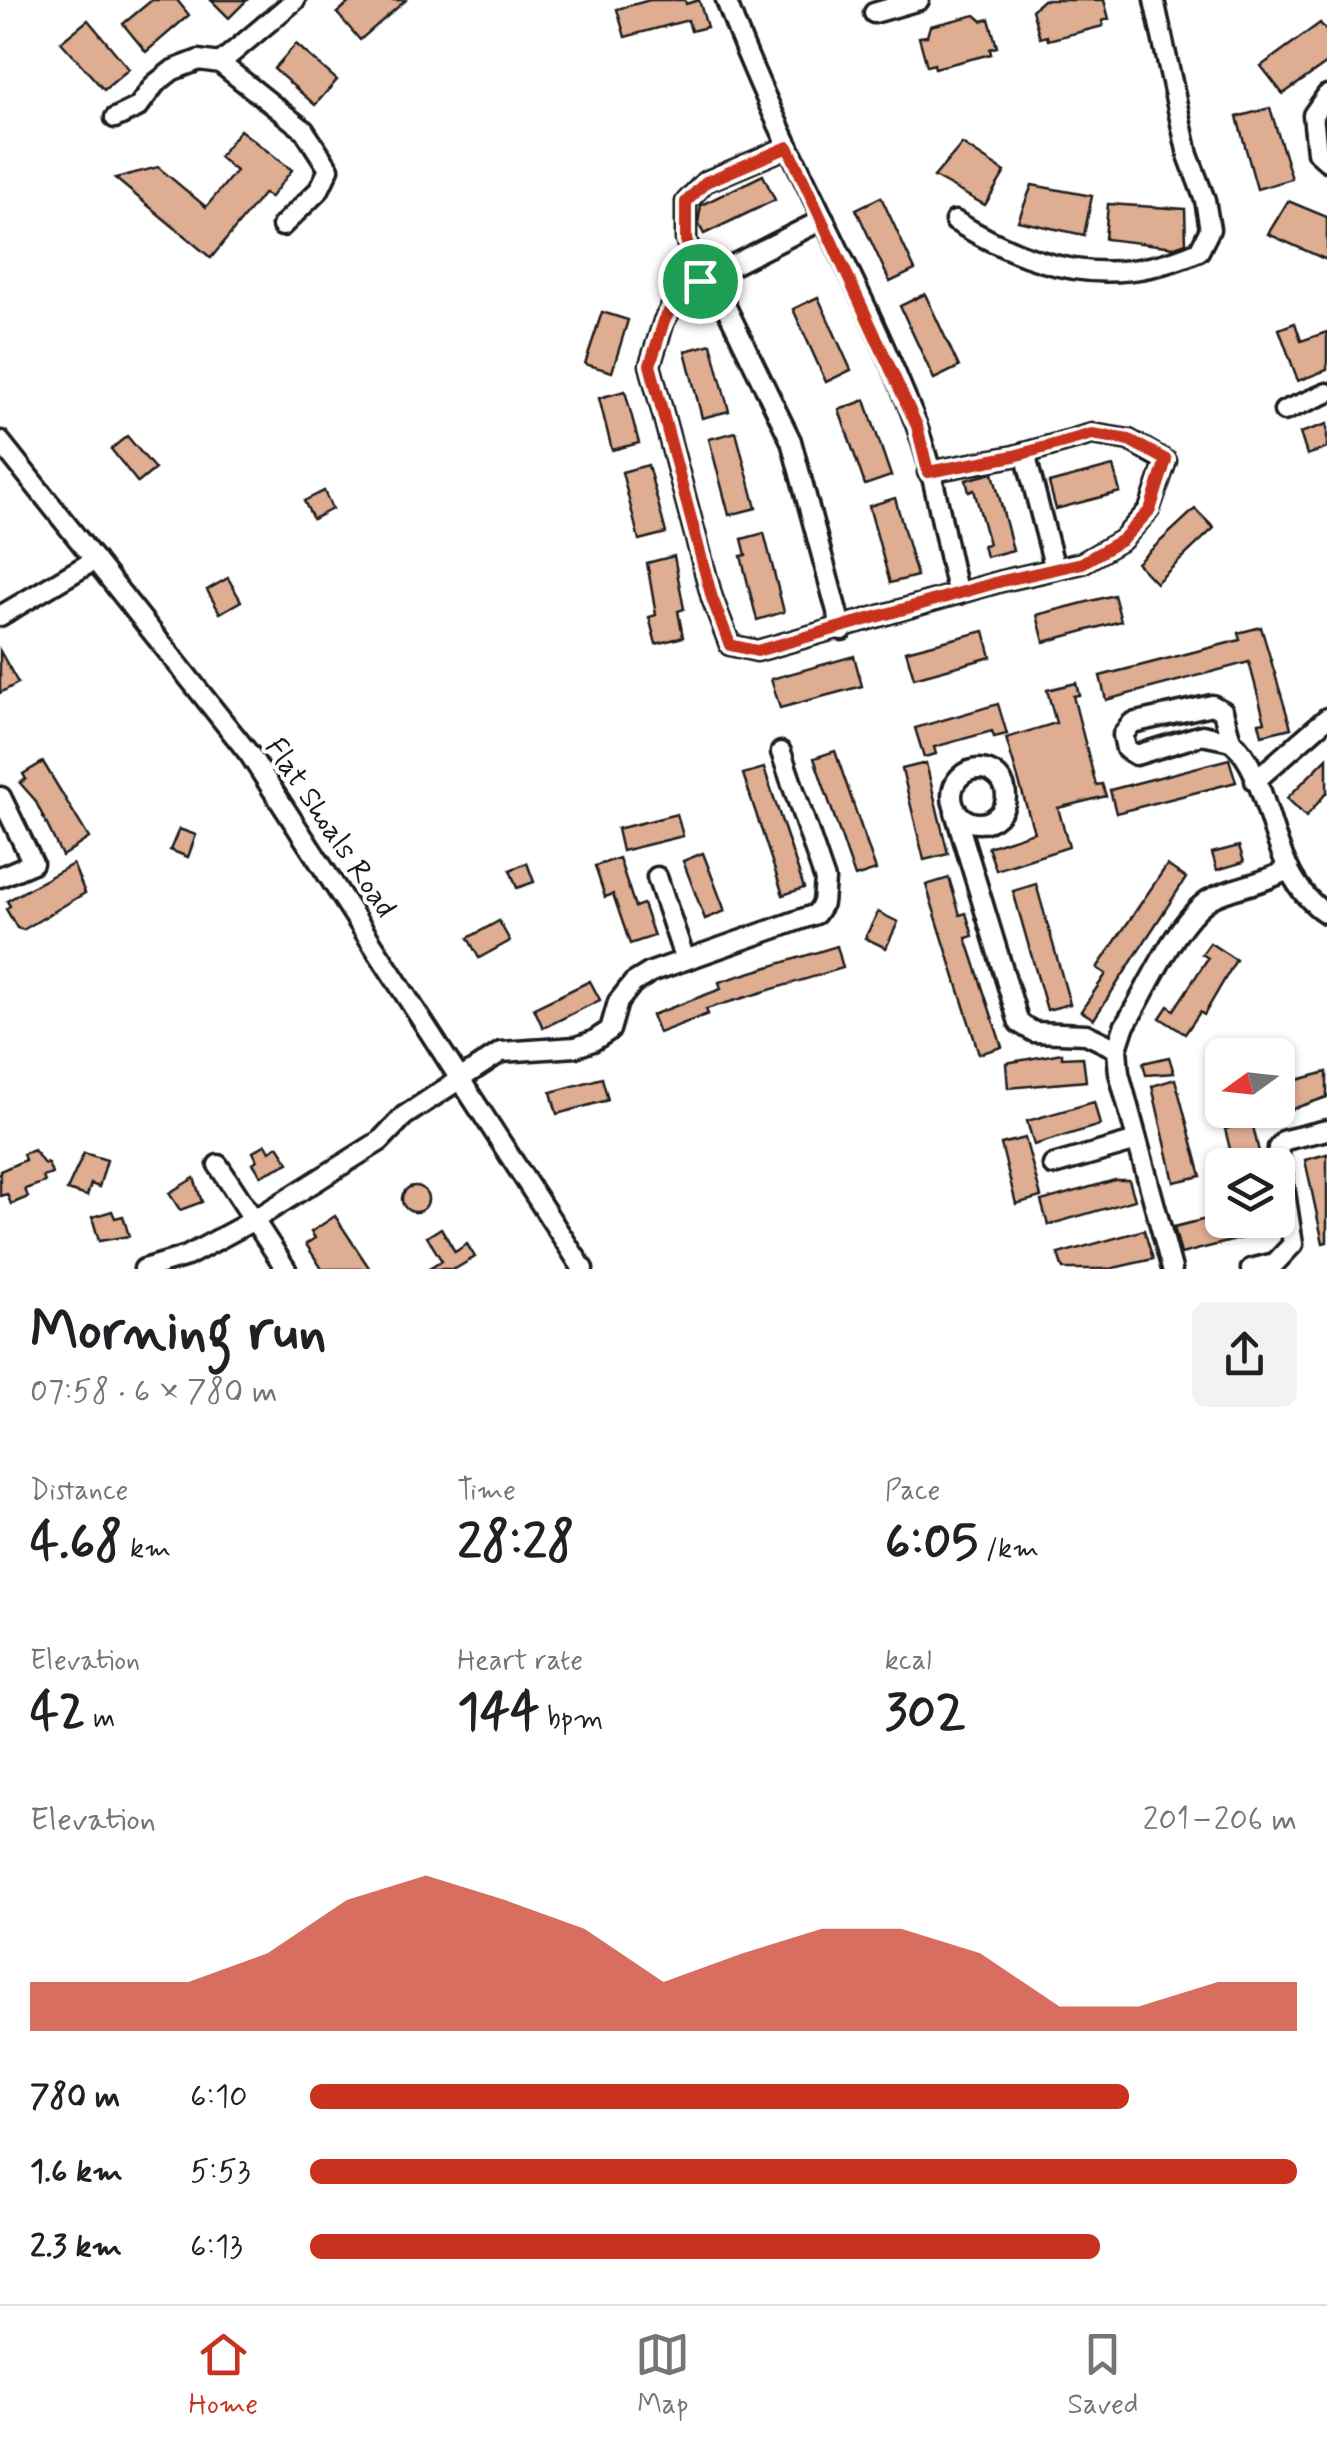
<!DOCTYPE html>
<meta charset="utf-8">
<style>
:root{--surface:#fff;--page:#f2f2f2;--text:#202124;--muted:#757577;--line:#e0e0e0;--accent:#c8321e}
body{margin:0;font-family:Mynerve,sans-serif;background:var(--page);color:var(--text);height:100vh;display:flex;flex-direction:column;font-size:38px;white-space:nowrap}
*{box-sizing:border-box;margin:0}
p{font-size:32px;color:var(--muted)}
.icon{flex:none;width:55px;height:55px;fill:none;stroke:currentColor;stroke-width:2;stroke-linecap:round;stroke-linejoin:round}
.map{position:relative;height:1269px;overflow:hidden}
.panel{display:flex;flex-direction:column;background:var(--surface);flex:1}
.panel>*{flex:none}
.needle{width:65px;rotate:255deg}
.buttons{position:absolute;left:1205px;top:1038px;display:grid;gap:20px}
.buttons a{display:grid;place-items:center;width:90px;height:90px;border-radius:15px;background:var(--surface);box-shadow:0 2px 8px #0004;font-size:50px}
.pin{position:absolute;display:grid;place-items:center;width:85px;height:85px;color:#fff;margin:-42px;border:5px solid #fff;border-radius:50%;box-shadow:0 2px 10px #0007}
.round{display:grid;place-items:center;flex:none;width:105px;height:105px;border-radius:15px;background:var(--page)}
.head{display:flex;align-items:center;justify-content:space-between;height:170px;padding:0 30px}
h1{font-size:55px;font-weight:800;line-height:75px}
.stats{display:grid;grid-template-columns:repeat(3,1fr);gap:15px;height:170px;padding:10px 30px}
.stats div{display:grid;align-content:center}
.stats b{font-size:50px;font-weight:800}
.stats small{font-size:28px;font-weight:400}
.stats p{font-size:28px}
.chart{height:280px;padding:20px 30px}
.chart p{display:flex;justify-content:space-between}
.chart svg{width:100%;height:180px;margin-top:10px;fill:var(--accent);opacity:.7}
ul{padding:0 30px;list-style:none;font-size:32px}
li{display:grid;grid-template-columns:160px 120px 1fr;align-items:center;height:75px}
li i{height:25px;border-radius:12px;background:var(--accent)}
.menu{display:flex;justify-content:space-around;align-items:center;height:140px;border-top:2px solid var(--line);background:var(--surface);font-size:28px;color:var(--muted)}
.menu a{display:grid;justify-items:center;gap:5px}
.menu .on{color:var(--accent)}
.map>svg:first-child{display:block}
.building{fill:#dfad91;stroke:#1c1c1c;stroke-width:2.5}
.lines{fill:none;stroke-linecap:round;stroke-linejoin:round}
.minor-casing{stroke:#1c1c1c;stroke-width:25}
.minor{stroke:#fff;stroke-width:18}
.route-casing{stroke:#fff;stroke-width:20}
.route{stroke:#c8321e;stroke-width:12}
.labels{text-anchor:middle;dominant-baseline:central;stroke-width:8;stroke-linejoin:round;paint-order:stroke}
.street-label{font-size:30px;fill:#1c1c1c;stroke:#fff}
</style>
<div class="map">
<svg width="1327" height="1269" viewBox="0 0 1327 1269">
<rect width="100%" height="100%" fill="#fff"/>
<filter id="ink" filterUnits="userSpaceOnUse"><feTurbulence type="fractalNoise" baseFrequency=".01" numOctaves="2"/><feDisplacementMap in="SourceGraphic" scale="20" xChannelSelector="R" yChannelSelector="G"/><feConvolveMatrix kernelMatrix="1 2 1 2 8 2 1 2 1" color-interpolation-filters="sRGB"/></filter>
<g filter="url(#ink)">
<g class="building">
<polygon points="152,0 177,0 189,15 146,52 123,24"/>
<polygon points="211,0 247,0 229,18"/>
<polygon points="352,0 406,0 360,40 337,13"/>
<polygon points="650,0 685,0 686,4 699,0 707,27 691,31 688,20 625,37 617,9"/>
<polygon points="1043,0 1104,0 1109,19 1102,21 1103,26 1048,40 1047,36 1040,38 1032,10"/>
<polygon points="975,15 982,21 989,19 997,47 990,49 991,54 935,68 934,64 927,66 919,37 927,36 930,26"/>
<polygon points="88,20 129,69 104,90 61,42"/>
<polygon points="1320,23 1327,32 1327,63 1283,94 1261,66"/>
<polygon points="296,44 337,80 315,105 274,69"/>
<polygon points="1270,108 1292,179 1257,189 1237,117"/>
<polygon points="240,130 292,170 270,198 264,193 211,258 115,178 158,167 206,207 236,171 219,157"/>
<polygon points="962,144 1005,172 985,205 934,177"/>
<polygon points="763,175 775,200 704,234 698,223 701,205"/>
<polygon points="1032,185 1092,196 1084,235 1018,221"/>
<polygon points="881,197 915,270 890,282 856,209"/>
<polygon points="1288,201 1327,217 1327,260 1268,234"/>
<polygon points="1108,204 1185,209 1186,243 1175,247 1105,239"/>
<polygon points="925,294 959,367 934,379 900,306"/>
<polygon points="818,297 851,370 826,382 793,309"/>
<polygon points="602,312 628,320 612,372 585,364"/>
<polygon points="1295,323 1301,341 1327,332 1327,370 1298,381 1279,329"/>
<polygon points="711,344 729,411 702,418 685,351"/>
<polygon points="625,391 639,443 612,450 599,398"/>
<polygon points="865,400 891,476 865,485 839,410"/>
<polygon points="1327,424 1327,448 1307,455 1300,433"/>
<polygon points="736,432 756,508 729,515 709,439"/>
<polygon points="127,436 155,469 138,483 111,449"/>
<polygon points="648,465 666,533 639,540 622,472"/>
<polygon points="1113,466 1120,492 1056,509 1049,483"/>
<polygon points="993,473 1013,550 986,557 983,545 989,544 974,490 969,492 966,480"/>
<polygon points="324,491 332,509 313,519 304,501"/>
<polygon points="895,498 917,576 890,583 869,506"/>
<polygon points="1195,509 1214,528 1156,583 1137,563"/>
<polygon points="764,533 784,612 757,620 741,556 746,555 742,539"/>
<polygon points="674,556 684,609 678,611 683,637 656,644 649,617 656,615 647,563"/>
<polygon points="228,578 241,601 220,613 207,590"/>
<polygon points="1114,595 1121,621 1044,642 1037,615"/>
<polygon points="1261,627 1291,728 1262,735 1259,723 1265,722 1249,662 1106,700 1100,676 1240,640 1238,633"/>
<polygon points="984,631 991,657 914,678 906,651"/>
<polygon points="0,651 18,683 0,693"/>
<polygon points="854,656 862,686 780,708 771,679"/>
<polygon points="1076,683 1079,695 1073,696 1096,785 1102,784 1106,796 1058,808 1069,847 996,870 988,847 1034,832 1006,738 1056,723 1047,690"/>
<polygon points="998,704 1007,734 994,737 992,731 934,747 936,754 924,757 915,728"/>
<polygon points="835,751 876,870 855,877 814,758"/>
<polygon points="1327,758 1327,792 1306,817 1287,798"/>
<polygon points="1229,759 1236,782 1116,813 1110,790"/>
<polygon points="43,762 89,838 62,856 35,800 20,783 26,779 23,774"/>
<polygon points="926,763 948,854 924,860 902,769"/>
<polygon points="764,768 804,888 783,895 743,774"/>
<polygon points="677,814 683,836 622,851 617,829"/>
<polygon points="179,829 196,835 188,857 170,850"/>
<polygon points="1239,846 1244,862 1217,870 1212,853"/>
<polygon points="703,853 725,911 705,919 683,861"/>
<polygon points="619,858 635,907 643,904 654,936 630,944 613,894 605,897 595,866"/>
<polygon points="527,863 534,882 517,888 510,870"/>
<polygon points="73,864 85,893 23,930 17,928 6,909 10,906 7,901"/>
<polygon points="1167,865 1186,878 1094,1019 1081,1011 1106,974 1097,968"/>
<polygon points="949,878 960,915 966,913 973,936 966,938 1002,1047 979,1054 926,885"/>
<polygon points="1036,884 1070,1004 1047,1010 1013,891"/>
<polygon points="878,912 898,922 886,948 865,938"/>
<polygon points="499,921 510,941 479,958 468,938"/>
<polygon points="1210,943 1236,960 1204,1015 1200,1012 1185,1034 1160,1018 1168,1006 1174,1010 1208,958 1202,954"/>
<polygon points="837,946 843,968 706,1009 708,1014 659,1033 652,1015 721,989 719,982"/>
<polygon points="590,981 600,1000 543,1028 534,1008"/>
<polygon points="1062,1053 1062,1058 1083,1057 1086,1081 1008,1088 1006,1063"/>
<polygon points="1169,1057 1174,1073 1146,1075 1143,1063"/>
<polygon points="1327,1072 1327,1097 1278,1114 1278,1080 1282,1084"/>
<polygon points="602,1078 608,1100 557,1114 551,1092"/>
<polygon points="1175,1079 1201,1176 1174,1182 1152,1086"/>
<polygon points="1094,1102 1100,1125 1034,1145 1027,1121"/>
<polygon points="1252,1122 1262,1165 1234,1165 1225,1129"/>
<polygon points="1025,1138 1041,1197 1016,1204 1001,1144"/>
<polygon points="266,1144 270,1151 278,1146 289,1163 261,1176 253,1163 257,1160 253,1152"/>
<polygon points="34,1150 44,1164 48,1163 52,1174 43,1177 45,1182 25,1189 28,1197 11,1204 7,1194 0,1196 0,1171 25,1160 23,1154"/>
<polygon points="84,1153 107,1160 99,1187 91,1184 87,1196 67,1190"/>
<polygon points="1327,1154 1327,1242 1323,1243 1305,1160"/>
<polygon points="194,1178 202,1202 180,1210 169,1193"/>
<polygon points="1115,1180 1129,1180 1135,1200 1048,1225 1041,1201"/>
<circle cx="415" cy="1199" r="13"/>
<polygon points="112,1211 115,1218 123,1216 129,1236 99,1241 92,1217"/>
<polygon points="1222,1215 1222,1220 1267,1220 1270,1231 1181,1254 1174,1227"/>
<polygon points="335,1216 360,1254 370,1269 322,1269 306,1244 315,1238 311,1232"/>
<polygon points="441,1228 455,1252 467,1244 475,1257 455,1269 429,1269 442,1261 427,1237"/>
<polygon points="1144,1230 1153,1259 1109,1269 1063,1269 1058,1254"/>
</g>
<g class="lines">
<g class="minor-casing">
<g id="minor">
<path d="M726,0C779,146 861,279 916,424C936,478 944,539 958,594"/>
<polyline points="874,13 919,0"/>
<polyline points="220,63 295,0"/>
<polyline points="1327,95 1313,115 1317,152 1327,161"/>
<polyline points="115,118 138,107 155,84 173,70 199,60 220,63 304,130 329,169 319,190 282,226"/>
<polyline points="824,219 681,291 664,321 650,365 712,598 730,645 757,651 1002,581 1082,563 1122,540 1149,510 1166,461 1129,440 1092,434 1014,456 928,472"/>
<path d="M955,221C1035,270 1111,290 1199,251L1210,229L1205,200L1188,155L1154,0"/>
<polyline points="711,276 791,441 842,630"/>
<polyline points="700,281 686,239 686,202 705,182 788,147"/>
<polyline points="1284,411 1327,393"/>
<polyline points="0,441 250,755 583,1269"/>
<polyline points="1025,453 1055,569"/>
<polyline points="0,616 95,560"/>
<polygon points="1212,705 1223,711 1231,741 1202,735 1136,755 1126,749 1123,735 1132,723"/>
<path d="M1231,741C1275,777 1265,875 1327,914"/>
<circle cx="979" cy="796" r="27"/>
<polyline points="1255,781 1327,718"/>
<polyline points="955,812 1019,1023 1034,1032 1086,1034 1117,1049"/>
<polyline points="0,877 33,863 1,797"/>
<polyline points="657,877 685,960"/>
<polyline points="218,1165 286,1269"/>
<polyline points="1053,1165 1137,1141"/>
<polyline points="144,1269 187,1256 254,1220 380,1141 404,1116 501,1052 576,1047 593,1041 610,1030 618,1002 633,983 651,972 816,914 823,903 825,880 781,752"/>
<path d="M1172,1269L1119,1073L1117,1049L1124,1027C1146,992 1176,920 1210,899C1231,887 1262,885 1289,869"/>
<polyline points="1251,1269 1275,1263 1293,1244 1278,1148 1285,1140 1327,1130"/>
</g>
</g>
<use href="#minor" class="minor"/>
</g>
</g>
<g class="lines" filter="url(#ink)">
<g class="route-casing">
<polygon id="route" points="788,147 917,426 928,472 1014,456 1092,434 1129,440 1166,460 1150,510 1122,540 1082,563 1002,581 757,651 730,645 712,598 650,365 664,321 681,290 700,281 686,240 686,202 706,182"/>
</g>
<use href="#route" class="route"/>
</g>
<g class="labels">
<g class="street-label">
<text transform="translate(330 828) rotate(56)">Flat Shoals Road</text>
</g>
</g>
</svg>
<div class="buttons">
<a><svg class="needle" viewBox="-14 -14 28 28"><path d="M0-13l5 13h-10z" fill="#e53935"/><path d="M0 13l5-13h-10z" fill="#757577"/></svg></a>
<a><svg class="icon" aria-label="layers" viewBox="0 0 24 24"><path d="M12 4l9 5-9 5-9-5zM3 14l9 5 9-5"/></svg></a>
</div>
<div class="pin" style="left:700px;top:281px;background:#1e9e55"><svg class="icon" aria-label="arrive" viewBox="0 0 24 24"><path d="M6 21V4h12l-3 4 3 4H6"/></svg></div>
</div>
<section class="panel">
<div class="head"><div><h1>Morning run</h1><p>07:58 · 6 × 780 m</p></div><a class="round"><svg class="icon" aria-label="share" viewBox="0 0 24 24"><path d="M12 15V3M7 8l5-5 5 5M5 13v7h14v-7"/></svg></a></div>
<div class="stats">
<div><p>Distance</p><b>4.68<small> km</small></b></div>
<div><p>Time</p><b>28:28</b></div>
<div><p>Pace</p><b>6:05<small> /km</small></b></div>
</div>
<div class="stats">
<div><p>Elevation</p><b>42<small> m</small></b></div>
<div><p>Heart rate</p><b>144<small> bpm</small></b></div>
<div><p>kcal</p><b>302</b></div>
</div>
<div class="chart"><p><span>Elevation</span>201–206 m</p>
<svg viewBox="0 0 160 44" preserveAspectRatio="none"><path d="M0 44V32L10 32L20 32L30 25L40 12L50 6L60 12L70 19L80 32L90 25L100 19L110 19L120 25L130 38L140 38L150 32L160 32V44z"/></svg>
</div>
<ul>
<li><b>780 m</b>6:10<i style="width:83%"></i></li>
<li><b>1.6 km</b>5:53<i style="width:100%"></i></li>
<li><b>2.3 km</b>6:13<i style="width:80%"></i></li>
</ul>
</section>
<nav class="menu">
<a class="on"><svg class="icon" aria-label="home" viewBox="0 0 24 24"><path d="M3 11l9-7 9 7M6 9v11h12V9"/></svg>Home</a>
<a><svg class="icon" aria-label="map" viewBox="0 0 24 24"><path d="M3 6l6-2 6 2 6-2v14l-6 2-6-2-6 2zM9 4v14M15 6v14"/></svg>Map</a>
<a><svg class="icon" aria-label="saved" viewBox="0 0 24 24"><path d="M7 4h10v16l-5-4-5 4z"/></svg>Saved</a>
</nav>
